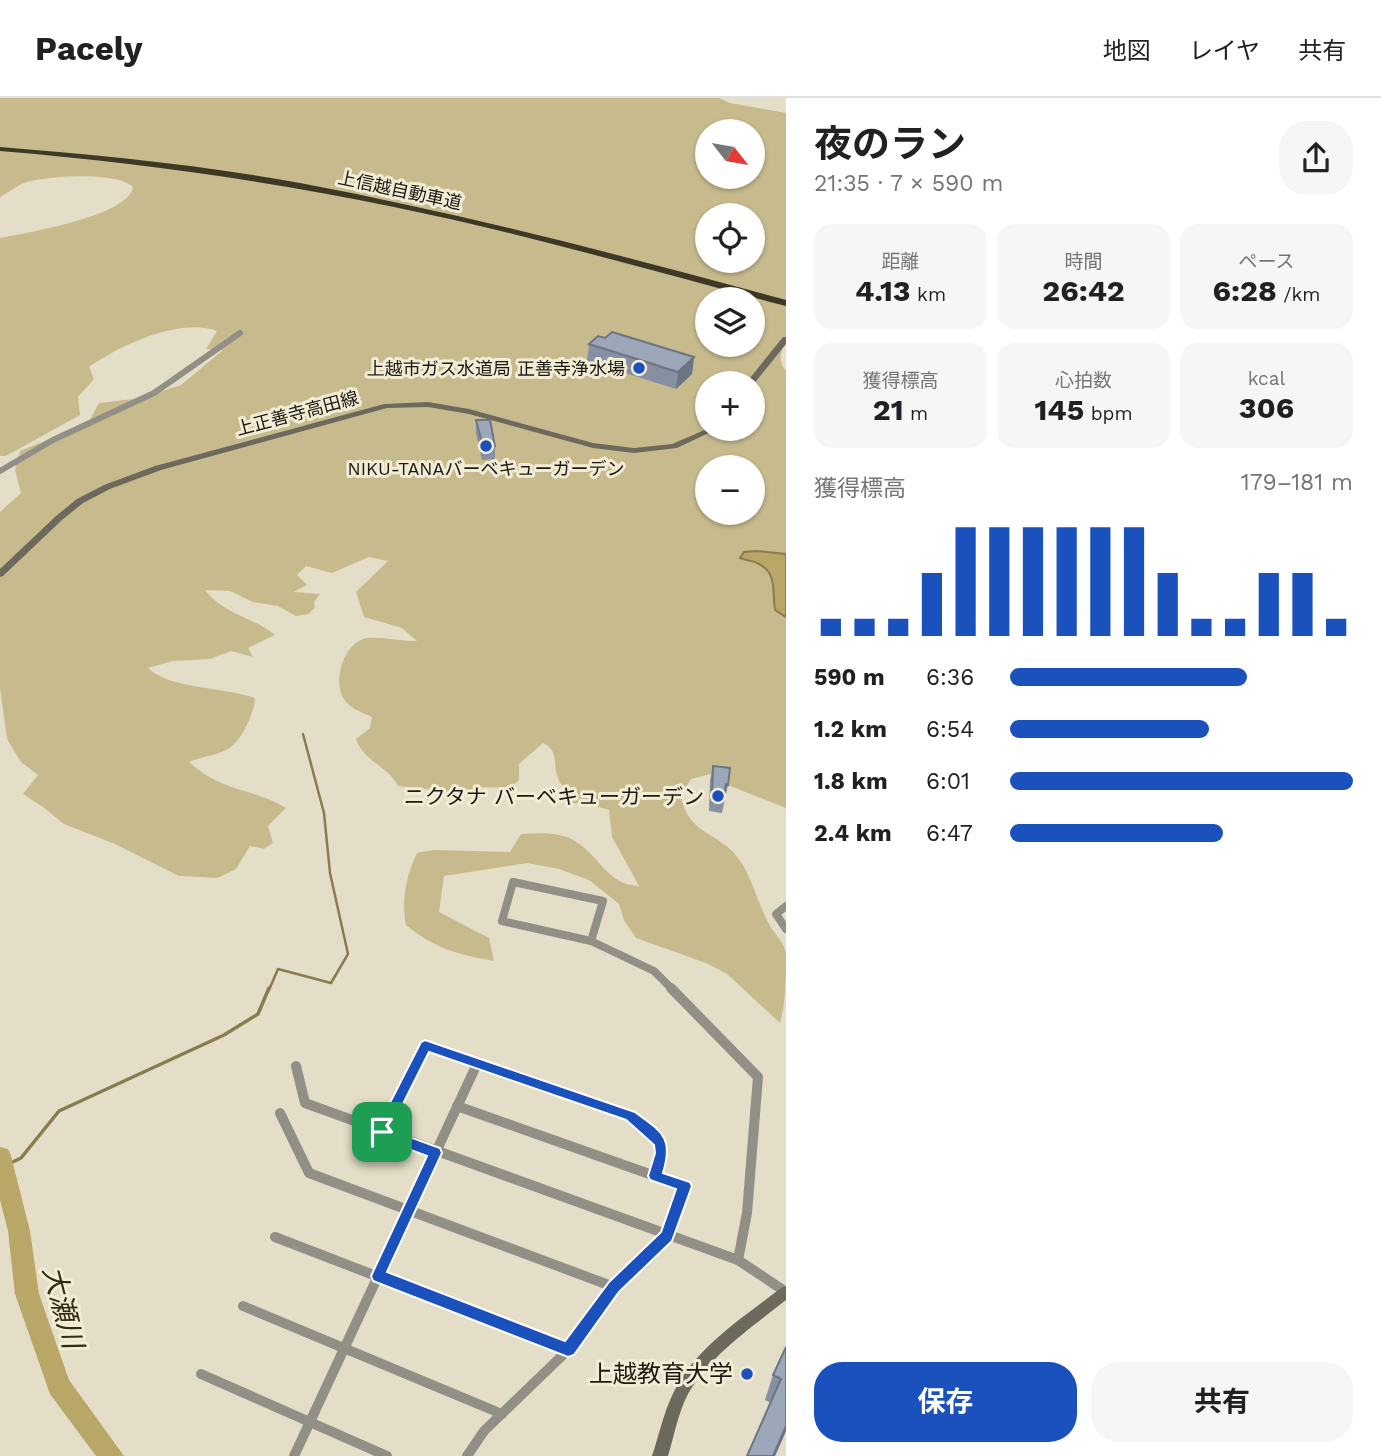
<!DOCTYPE html>
<html lang="ja">
<meta charset="utf-8">
<style>
:root{--surface:#fff;--page:#f6f6f6;--text:#202124;--muted:#757577;--line:#e0e0e0;--accent:#1b51bd}
body{margin:0;font-family:"Work Sans","Noto Sans JP",sans-serif;background:var(--page);color:var(--text);height:100vh;display:flex;flex-direction:column;font-size:26px;white-space:nowrap}
*{box-sizing:border-box;margin:0}
p{font-size:23px;color:var(--muted)}
.icon{flex:none;width:38px;height:38px;fill:none;stroke:currentColor;stroke-width:2;stroke-linecap:round;stroke-linejoin:round}
.map{position:relative;flex:1;overflow:hidden}
.details{display:flex;flex-direction:column;background:var(--surface);width:595px}
.details>*{flex:none}
.needle{width:46px;rotate:121deg}
.fabs{position:absolute;left:695px;top:21px;display:grid;gap:14px}
.fabs a{display:grid;place-items:center;width:70px;height:70px;border-radius:50%;background:var(--surface);box-shadow:0 2px 5px #0004;font-size:35px}
.pin{position:absolute;display:grid;place-items:center;width:60px;height:60px;color:#fff;margin:-30px;border-radius:14px;box-shadow:0 4px 10px #0006}
.round{display:grid;place-items:center;flex:none;width:74px;height:74px;border-radius:28px;background:var(--page)}
.overview{display:flex;align-items:center;justify-content:space-between;height:119px;padding:0 28px}
h1{font-size:38px;font-weight:700;line-height:52px}
.metrics{display:grid;grid-template-columns:repeat(3,1fr);gap:10px;height:119px;padding:7px 28px}
.metrics div{display:grid;align-content:center;border-radius:18px;background:var(--page);text-align:center}
.metrics b{font-size:30px;font-weight:700}
.metrics small{font-size:19px;font-weight:400}
.metrics p{font-size:19px}
.chart{height:196px;padding:14px 28px}
.chart p{display:flex;justify-content:space-between}
.chart svg{width:100%;height:126px;margin-top:7px;stroke:var(--accent);stroke-width:6}
.button{display:flex;gap:14px;margin-top:auto;padding:14px 28px}
.button a{flex:1;height:80px;border-radius:28px;background:var(--accent);color:#fff;font-size:28px;font-weight:700;line-height:80px;text-align:center}
.button a+a{background:var(--page);color:var(--text)}
ul{padding:0 28px;list-style:none;font-size:23px}
li{display:grid;grid-template-columns:112px 84px 1fr;align-items:center;height:52px}
li i{height:18px;border-radius:9px;background:var(--accent)}
header{display:flex;align-items:center;gap:42px;box-sizing:border-box;height:98px;padding:0 35px;background:var(--surface);border-bottom:2px solid var(--line)}
header strong{font-size:33px}
nav{display:flex;gap:38px;margin-inline-start:auto;font-size:24px}
main{display:flex;flex:1;min-height:0}
.map>svg:first-child{display:block}
.green{fill:#c7bb8e;fill-rule:evenodd}
.water{fill:#b9a768;stroke:#8a7c4e;stroke-width:2}
.lines{fill:none;stroke-linecap:round;stroke-linejoin:round}
.stream-far1{stroke:#8a7c4e;stroke-width:2.5}
.stream{stroke:#8a7c4e;stroke-width:3.5}
.river{fill:#b9a768;fill-rule:evenodd}
.street-far2{stroke:#918f86;stroke-width:6}
.street-far1{stroke:#918f86;stroke-width:8}
.street{stroke:#918f86;stroke-width:10}
.secondary{fill:#6d695c;fill-rule:evenodd}
.highway{fill:#3e3826;fill-rule:evenodd}
.wall{fill:#8690a0}
.shaded-wall{fill:#6d7582}
.building{fill:#9ca7ba;stroke:#6d7582;stroke-width:2}
.route{fill:#1b51bd;stroke:#fff;stroke-width:2;fill-rule:evenodd}
.poi-dot{fill:#1b51bd;stroke:#f2ebd5;stroke-width:2.5}
.labels{text-anchor:middle;dominant-baseline:central;stroke-width:6;stroke-linejoin:round;paint-order:stroke}
.far-street-label{font-size:18px;fill:#1b1911;stroke:#f2ebd5}
.far-poi-label{font-size:18px;fill:#1b1911;stroke:#f2ebd5;text-anchor:end}
.poi-label{font-size:21px;fill:#1b1911;stroke:#f2ebd5;text-anchor:end}
.near-poi-label{font-size:24px;fill:#1b1911;stroke:#f2ebd5;text-anchor:end}
.near-water-label{font-size:28px;font-style:italic;fill:#342c0f;stroke:#f2ebd5}
</style>
<header>
<strong>Pacely</strong>
<nav><a>地図</a><a>レイヤ</a><a>共有</a></nav>
</header>
<main>
<div class="map">
<svg width="786" height="1358" viewBox="0 0 786 1358">
<rect width="100%" height="100%" fill="#e4dec8"/>
<path class="green" d="M0,0H719L730,5L786,15V243C780,252 778,265 786,273V710L730,688L711,676L691,681L681,699C689,735 712,732 734,755C752,775 757,805 770,828C775,836 785,846 786,856C786,876 786,906 780,925L727,876L706,865L636,840L624,822L619,806L589,782L559,771L527,765L444,778L439,814L489,840L494,863C456,856 436,851 406,827C401,803 406,778 417,755L433,752L510,754L521,736C538,735 560,734 575,743C601,759 606,786 639,788L612,739L609,712L588,706L572,705C569,695 561,689 558,680C552,664 560,654 543,645L519,666V682L510,690L480,689L462,695L398,688C388,668 363,663 356,641L370,630L372,619C364,615 354,612 348,606C330,590 342,548 363,541C375,537 403,544 417,543L402,530L364,519L356,494L388,463L369,459L332,475L306,468L297,477L307,487L294,494L320,496L314,504L315,510L308,516L296,518L278,508L253,504L230,493L205,492C223,516 255,520 275,537L248,550L253,559L231,553L210,561L173,563L148,570C169,591 225,589 255,600C254,616 241,645 226,652C217,657 201,659 189,664C224,695 251,689 286,710L268,728L273,745L264,751L250,748L236,771L218,780L179,778L115,746L64,726L43,709L23,696L38,677L21,664L7,641L0,590V414L21,395L15,372L20,353L88,325L99,305L141,300L181,287L223,252L206,251L217,233C181,219 120,247 89,269L94,281L78,299L80,317L6,358H0V140C26,135 129,118 133,89C116,73 45,78 24,85C16,88 8,95 0,99ZM707,33H752V79H707ZM707,117H752V163H707ZM707,201H752V247H707ZM707,285H752V331H707ZM707,369H752V415H707Z"/>
<path class="water" d="M757,453L786,456V519L775,512C772,494 778,474 757,465C752,462 747,463 740,460L744,454Z"/>
<g class="lines">
<polyline class="stream-far1" points="269,892 278,871 331,885 348,856 330,775 324,715 303,636"/>
<polyline class="stream" points="2,1069 21,1060 59,1013 224,937 258,916 269,890"/>
<polygon class="river" points="0,1049 8,1051 11,1058 30,1133 39,1196 69,1282 124,1358 96,1358 50,1296 15,1196 8,1133 0,1102"/>
<polyline class="street-far2" points="0,373 53,342 154,295 240,235"/>
<g class="street-far1">
<polygon points="513,784 603,803 591,843 502,823"/>
<polyline points="786,808 776,816 786,831"/>
<polyline points="591,843 654,873 673,892"/>
</g>
<g class="street">
<polyline points="671,890 758,979 747,1115 738,1162"/>
<polyline points="296,968 305,1005 738,1162 786,1194"/>
<polyline points="457,1008 655,1078"/>
<polyline points="280,1015 309,1075 614,1189"/>
<polyline points="382,1034 425,947 631,1018 658,1042 660,1056 655,1078 685,1088 667,1138 614,1189 568,1252 484,1333 467,1358"/>
<polyline points="275,1139 568,1252"/>
<polyline points="243,1208 502,1316"/>
<polyline points="201,1276 387,1358"/>
<polyline points="294,1358 477,966"/>
</g>
<g class="secondary">
<polygon points="783,239 786,239 786,246 753,287 752,285 746,285"/>
<polygon points="428,304 469,311 593,345 634,350 672,346 707,331 717,331 677,350 634,355 593,350 469,316 428,309 387,310 161,372 110,391 83,405 62,422 3,478 0,479 0,471 56,418 77,401 104,387 155,368 384,306"/>
<path d="M786,1188V1202C751,1230 711,1256 688,1296C678,1315 674,1338 668,1358H652C660,1334 665,1308 678,1286C702,1245 745,1218 781,1190Z"/>
</g>
<path class="highway" d="M0,49C101,57 201,67 300,85C464,116 625,158 786,202V208C656,174 526,136 394,109C264,82 133,64 0,53Z"/>
</g>
<g class="wall">
<polygon points="589,246 694,259 692,276 676,291 587,263"/>
<polygon points="476,322 495,348 495,361 482,362 476,335"/>
<polygon points="713,668 728,687 722,715 709,713 710,682"/>
<polygon points="786,1249 786,1333 775,1358 747,1358 771,1305 765,1302 773,1277"/>
</g>
<g class="shaded-wall">
<polygon points="694,259 692,276 676,291 678,274"/>
<polygon points="786,1328 786,1333 775,1358 773,1358"/>
</g>
<g class="building">
<polygon points="612,234 694,259 678,274 589,246 598,238 605,240"/>
<polygon points="476,322 490,322 495,348 483,349"/>
<polygon points="713,668 730,670 728,687 726,686 724,701 712,699"/>
<polygon points="786,1249 786,1328 773,1358 747,1358 781,1281 773,1277"/>
</g>
<path class="route" d="M425,942L635,1014C662,1034 674,1039 663,1075L690,1084L692,1088L672,1143L619,1194L574,1257L568,1259L373,1183L371,1178L427,1058L377,1039L375,1034L421,944ZM429,954L626,1022L654,1047L655,1055L648,1078L650,1082L676,1091L661,1134L609,1184L565,1243L387,1174L442,1055L440,1050L390,1032Z"/>
<g class="poi-dot">
<circle cx="639" cy="270" r="7"/>
<circle cx="486" cy="348" r="7"/>
<circle cx="718" cy="698" r="7"/>
<circle cx="747" cy="1276" r="7"/>
</g>
<g class="labels">
<g class="far-street-label">
<text transform="translate(400 92) rotate(12)">上信越自動車道</text>
<text transform="translate(297 315) rotate(-15)">上正善寺高田線</text>
</g>
<g class="far-poi-label">
<text x="625" y="270">上越市ガス水道局 正善寺浄水場</text>
<text x="486" y="370" text-anchor="middle">NIKU-TANAバーベキューガーデン</text>
</g>
<g class="poi-label">
<text x="704" y="698">ニクタナ バーベキューガーデン</text>
</g>
<g class="near-poi-label">
<text x="733" y="1276">上越教育大学</text>
</g>
<g class="near-water-label">
<text transform="translate(63 1209) rotate(75)">大瀬川</text>
</g>
</g>
</svg>
<div class="fabs">
<a><svg class="needle" viewBox="-14 -14 28 28"><path d="M0-13l5 13h-10z" fill="#e53935"/><path d="M0 13l5-13h-10z" fill="#757577"/></svg></a>
<a><svg class="icon" aria-label="locate" viewBox="0 0 24 24"><circle cx="12" cy="12" r="6"/><path d="M12 2v4M12 18v4M2 12h4M18 12h4"/></svg></a>
<a><svg class="icon" aria-label="layers" viewBox="0 0 24 24"><path d="M12 4l9 5-9 5-9-5zM3 14l9 5 9-5"/></svg></a>
<a>+</a>
<a>−</a>
</div>
<div class="pin" style="left:382px;top:1034px;background:#1e9e55"><svg class="icon" aria-label="arrive" viewBox="0 0 24 24"><path d="M6 21V4h12l-3 4 3 4H6"/></svg></div>
</div>
<section class="details">
<div class="overview"><div><h1>夜のラン</h1><p>21:35 · 7 × 590 m</p></div><a class="round"><svg class="icon" aria-label="share" viewBox="0 0 24 24"><path d="M12 15V3M7 8l5-5 5 5M5 13v7h14v-7"/></svg></a></div>
<div class="metrics">
<div><p>距離</p><b>4.13<small> km</small></b></div>
<div><p>時間</p><b>26:42</b></div>
<div><p>ペース</p><b>6:28<small> /km</small></b></div>
</div>
<div class="metrics">
<div><p>獲得標高</p><b>21<small> m</small></b></div>
<div><p>心拍数</p><b>145<small> bpm</small></b></div>
<div><p>kcal</p><b>306</b></div>
</div>
<div class="chart"><p><span>獲得標高</span>179–181 m</p>
<svg viewBox="0 0 160 44" preserveAspectRatio="none"><path d="M5 44V38M15 44V38M25 44V38M35 44V22M45 44V6M55 44V6M65 44V6M75 44V6M85 44V6M95 44V6M105 44V22M115 44V38M125 44V38M135 44V22M145 44V22M155 44V38"/></svg>
</div>
<ul>
<li><b>590 m</b>6:36<i style="width:69%"></i></li>
<li><b>1.2 km</b>6:54<i style="width:58%"></i></li>
<li><b>1.8 km</b>6:01<i style="width:100%"></i></li>
<li><b>2.4 km</b>6:47<i style="width:62%"></i></li>
</ul>
<div class="button"><a>保存</a><a>共有</a></div>
</section>
</main>
